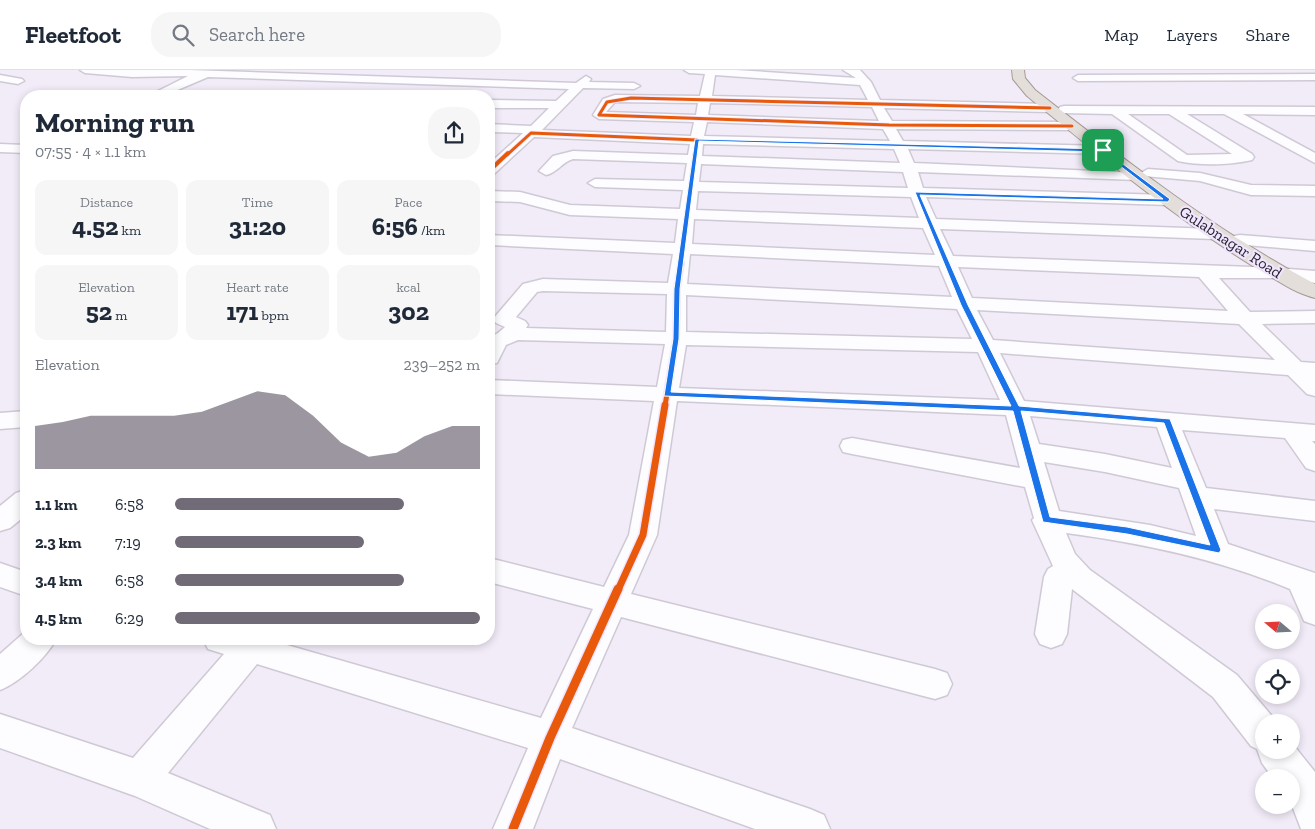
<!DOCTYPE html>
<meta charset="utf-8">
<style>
:root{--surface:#fff;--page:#f6f6f7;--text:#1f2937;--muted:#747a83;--line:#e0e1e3;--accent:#716b77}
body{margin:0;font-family:"Zilla Slab",serif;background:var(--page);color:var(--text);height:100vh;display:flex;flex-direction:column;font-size:19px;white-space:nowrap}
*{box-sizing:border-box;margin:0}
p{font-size:16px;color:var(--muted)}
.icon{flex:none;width:28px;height:28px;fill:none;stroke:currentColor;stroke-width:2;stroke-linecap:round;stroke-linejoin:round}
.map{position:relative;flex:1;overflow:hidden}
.panel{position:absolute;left:20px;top:20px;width:475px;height:555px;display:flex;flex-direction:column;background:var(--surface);border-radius:20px;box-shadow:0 2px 8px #0003}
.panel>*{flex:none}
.needle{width:32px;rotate:289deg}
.controls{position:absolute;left:1255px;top:534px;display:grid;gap:10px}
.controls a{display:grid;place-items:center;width:45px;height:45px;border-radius:50%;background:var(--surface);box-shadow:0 2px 8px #0003;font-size:25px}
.pin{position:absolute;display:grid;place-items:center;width:42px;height:42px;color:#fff;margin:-21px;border-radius:10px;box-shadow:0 2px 8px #0006}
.round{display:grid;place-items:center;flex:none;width:52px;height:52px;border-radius:20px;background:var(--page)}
.overview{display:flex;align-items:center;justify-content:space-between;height:85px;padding:0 15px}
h1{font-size:28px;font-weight:700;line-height:38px}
.metrics{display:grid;grid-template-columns:repeat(3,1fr);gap:8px;height:85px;padding:5px 15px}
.metrics div{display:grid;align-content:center;border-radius:12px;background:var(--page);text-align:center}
.metrics b{font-size:25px;font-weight:700}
.metrics small{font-size:14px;font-weight:400}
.metrics p{font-size:14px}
.chart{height:140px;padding:10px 15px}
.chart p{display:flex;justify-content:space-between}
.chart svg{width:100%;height:90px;margin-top:5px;fill:var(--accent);opacity:.7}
ul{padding:0 15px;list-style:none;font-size:16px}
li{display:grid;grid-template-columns:80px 60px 1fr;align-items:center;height:38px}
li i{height:12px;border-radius:6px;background:var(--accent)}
header{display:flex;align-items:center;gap:30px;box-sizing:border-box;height:70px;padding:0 25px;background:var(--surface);border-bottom:1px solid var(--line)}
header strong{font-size:24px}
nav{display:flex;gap:28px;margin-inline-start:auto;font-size:18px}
.search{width:350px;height:45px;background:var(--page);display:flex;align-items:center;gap:12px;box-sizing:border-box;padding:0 18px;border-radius:20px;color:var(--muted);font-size:19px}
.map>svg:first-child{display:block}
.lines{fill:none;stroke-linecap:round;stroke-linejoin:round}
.minor-casing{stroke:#cfc9d5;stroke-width:3}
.primary-casing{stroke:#a69a94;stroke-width:2}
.minor{fill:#fdfcfe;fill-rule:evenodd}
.primary{fill:#e4deda;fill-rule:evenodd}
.cycleway-far4-casing{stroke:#f1e6ff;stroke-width:4.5}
.cycleway-far3-casing{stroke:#f1e6ff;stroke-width:5.5}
.cycleway-far2-casing{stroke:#f1e6ff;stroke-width:8}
.cycleway-far1-casing{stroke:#f1e6ff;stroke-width:10}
.cycleway-casing{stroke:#f1e6ff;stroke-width:12}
.cycleway-far4{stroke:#e8590c;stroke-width:3}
.cycleway-far3{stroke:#e8590c;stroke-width:4}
.cycleway-far2{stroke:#e8590c;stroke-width:5}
.cycleway-far1{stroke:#e8590c;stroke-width:7}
.cycleway{stroke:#e8590c;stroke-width:9}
.route{fill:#1a73e8;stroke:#fff;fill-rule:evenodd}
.labels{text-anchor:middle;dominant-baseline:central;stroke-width:4;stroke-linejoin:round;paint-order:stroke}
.far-street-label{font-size:16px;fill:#2b2631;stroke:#f1e6ff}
</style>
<header>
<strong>Fleetfoot</strong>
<div class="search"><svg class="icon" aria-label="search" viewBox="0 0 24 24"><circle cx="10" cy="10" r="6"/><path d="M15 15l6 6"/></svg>Search here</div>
<nav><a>Map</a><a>Layers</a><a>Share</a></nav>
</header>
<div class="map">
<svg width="1315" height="759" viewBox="0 0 1315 759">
<rect width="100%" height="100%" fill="#f2ecf9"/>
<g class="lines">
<g class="minor-casing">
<g id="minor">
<path d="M80,0H190L576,13L586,6L591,9L589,12L634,13L640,16L634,19L583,18L542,60L691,66L694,52L599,49L593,45L603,29L615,25L700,26L705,4L689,3L684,0H736L856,8L843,0H860L871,12L880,30L1050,34L1056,38L1050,42L884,38L892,51L1072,52L1078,56L1072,60L896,59L903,71L1103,76L1110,80L1103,84L908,79L914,93L1141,103L1148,99L1200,103L1251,115L1315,116V126L1251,125L1200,111L1144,106L1137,110L918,102L923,118L1168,125L1176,130L1168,135L926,127L936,149L1214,159L1220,160L1222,164L1220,168L1214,169L940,159L953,186L1276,198L1315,201V213L1276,208H1219L1250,242L1315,241V253L1262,254L1301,292L1315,293V326L1307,324L1288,305L1000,283L1024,331L1315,355V371H1312L1315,374V401L1306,398L1285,368L1182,360L1206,418L1315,431V451L1214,439L1228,474L1315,503V555L1304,551L1290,519C1218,489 1142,473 1066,463L1075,484L1090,500L1237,605L1277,652H1264V680H1291V672L1315,702V759H1301L1291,733V708H1273L1262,693L1257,679L1251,676L1213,627L1072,519L1067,564L1062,574L1051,578L1040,574L1035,564L1044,507L1048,499L1053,496L1032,450L1034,448L1025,417L852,384L843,382L840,376L843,370L852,368L1020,398L1006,345L677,331L657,465L631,524L935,599L947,603L952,614L947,625L935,629L621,547L572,658L810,739L824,745L830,759H755L560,689L533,759H493L528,678L257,594L168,703L270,745L276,759H210L135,726L0,678V644L133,688L224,584L208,579L203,569H274L273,571L541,648L593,539L489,512V488L604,517L629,465L654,331L489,324V310L657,317L665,274L518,270L506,275L497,293L489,294V268L498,263L505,257L496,253L493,249L523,214L543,209L668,213L673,184L489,175V165L675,173L678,149L570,145L520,132L489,131V121L520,122L570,135L680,139L683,120L595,117L588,113L595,109L684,111L687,93L573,89C562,92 557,103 546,105L539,101L553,86L573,81L688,85L690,74L534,67L494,104L489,105V94L523,63L489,62V54L531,56L549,38H489V30L556,31L569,19L208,7L175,21L231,23L237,26H148L188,6L132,7L85,3ZM715,5L860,15L868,30L712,26ZM615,32L698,33L696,45L606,42ZM710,33L872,37L879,51L708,45ZM707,52L883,59L890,71L704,66ZM703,74L894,79L900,93L702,86ZM701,94L903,102L908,118L699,112ZM698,121L911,127L919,148L696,140ZM694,149L923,158L935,185L692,174ZM690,184L939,196L952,227L687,214ZM958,197L1199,207L1228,241L972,228ZM543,221L667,224L666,262L526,258L528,255L525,251L516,247L537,222ZM686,225L957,239L972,269L686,262ZM977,240L1239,254L1275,290L993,270ZM686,275L978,282L1000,330L679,318ZM1030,346L1157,357L1172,398L1105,384L1039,374ZM1044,392L1105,402L1179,418L1196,466L1150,455L1059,441Z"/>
<polygon points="1315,4 1315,10 1078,11 1073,8 1078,5"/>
<polygon points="0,5 22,9 24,11 18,14 0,11"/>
<path d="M1064,36L1315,37V45L1243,44L1315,83V93L1224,44H1187L1252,84L1254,87L1252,90C1230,95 1200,96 1178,91L1112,44L1060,43L1058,40L1060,37ZM1128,44H1169L1232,84L1187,85Z"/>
<polygon points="0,74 26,75 26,83 0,82"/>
<polygon points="1240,165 1315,171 1315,181 1234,174 1231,170 1234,166"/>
<polygon points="26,341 26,357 0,359 0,343"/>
<polygon points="26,420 26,445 10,458 0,461 0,436 16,423"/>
<polygon points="0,493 26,502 26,526 0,517"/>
<path d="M26,561V569H56C47,587 19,613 0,620V584Z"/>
</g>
</g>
<g class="primary-casing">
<path id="primary" d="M1012,0H1024L1025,8L1035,20C1125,90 1214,160 1315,214V228C1293,223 1271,206 1251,195C1171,145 1099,85 1027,26L1013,9Z"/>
</g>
<use href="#minor" class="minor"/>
<use href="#primary" class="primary"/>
<g class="cycleway-far4-casing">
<g id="cycleway-far4">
<polyline points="1050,38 631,28 607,32 599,45 889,55 1072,56"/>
<polyline points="507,85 531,63 697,70 695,85"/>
</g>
</g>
<g class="cycleway-far3-casing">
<g id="cycleway-far3">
<polyline points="489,101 508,83"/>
<polyline points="680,194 695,83"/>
</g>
</g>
<g class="cycleway-far2-casing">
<polyline id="cycleway-far2" points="665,336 676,269 677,219 681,193"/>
</g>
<g class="cycleway-far1-casing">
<polyline id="cycleway-far1" points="618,520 643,465 665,335"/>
</g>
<g class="cycleway-casing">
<polyline id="cycleway" points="513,759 550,668 618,519"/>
</g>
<use href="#cycleway-far4" class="cycleway-far4"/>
<use href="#cycleway-far3" class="cycleway-far3"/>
<use href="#cycleway-far2" class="cycleway-far2"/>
<use href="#cycleway-far1" class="cycleway-far1"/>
<use href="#cycleway" class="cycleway"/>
</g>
<path class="route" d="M695,69L1103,79L1170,129L1168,132L920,125L968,235L1019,336L1170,349L1221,480L1219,483L1127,464L1043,452L1013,341L664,326L673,269L674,219ZM699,71L1102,82L1163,129L915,122L961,235L1011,336L671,322L679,269L680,219ZM1021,341L1164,353L1210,475L1127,457L1050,447Z"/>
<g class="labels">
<g class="far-street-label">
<text transform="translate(1231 172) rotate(33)">Gulabnagar Road</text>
</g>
</g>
</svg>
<div class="controls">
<a><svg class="needle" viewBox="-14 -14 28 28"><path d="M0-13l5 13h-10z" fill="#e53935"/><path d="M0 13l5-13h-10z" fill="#747a83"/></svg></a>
<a><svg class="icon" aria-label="locate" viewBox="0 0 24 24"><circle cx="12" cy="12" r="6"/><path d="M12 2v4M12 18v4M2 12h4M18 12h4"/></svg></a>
<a>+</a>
<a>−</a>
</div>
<div class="pin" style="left:1103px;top:80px;background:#1e9e55"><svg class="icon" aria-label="arrive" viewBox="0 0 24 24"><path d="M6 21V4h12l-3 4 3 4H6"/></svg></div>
<section class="panel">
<div class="overview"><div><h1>Morning run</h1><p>07:55 · 4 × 1.1 km</p></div><a class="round"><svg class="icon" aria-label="share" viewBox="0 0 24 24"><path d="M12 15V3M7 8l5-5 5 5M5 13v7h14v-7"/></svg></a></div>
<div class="metrics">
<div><p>Distance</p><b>4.52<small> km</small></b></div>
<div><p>Time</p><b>31:20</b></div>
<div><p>Pace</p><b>6:56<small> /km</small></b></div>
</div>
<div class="metrics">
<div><p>Elevation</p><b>52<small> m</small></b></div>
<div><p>Heart rate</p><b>171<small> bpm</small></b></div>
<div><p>kcal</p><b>302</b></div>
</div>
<div class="chart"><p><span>Elevation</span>239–252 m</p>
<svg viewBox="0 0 160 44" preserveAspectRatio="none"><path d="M0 44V23L10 21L20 18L30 18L40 18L50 18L60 16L70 11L80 6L90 8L100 18L110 31L120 38L130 36L140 28L150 23L160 23V44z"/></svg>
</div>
<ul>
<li><b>1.1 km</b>6:58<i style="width:75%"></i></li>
<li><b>2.3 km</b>7:19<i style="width:62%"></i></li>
<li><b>3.4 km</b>6:58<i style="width:75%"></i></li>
<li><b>4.5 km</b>6:29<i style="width:100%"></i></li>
</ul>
</section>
</div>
